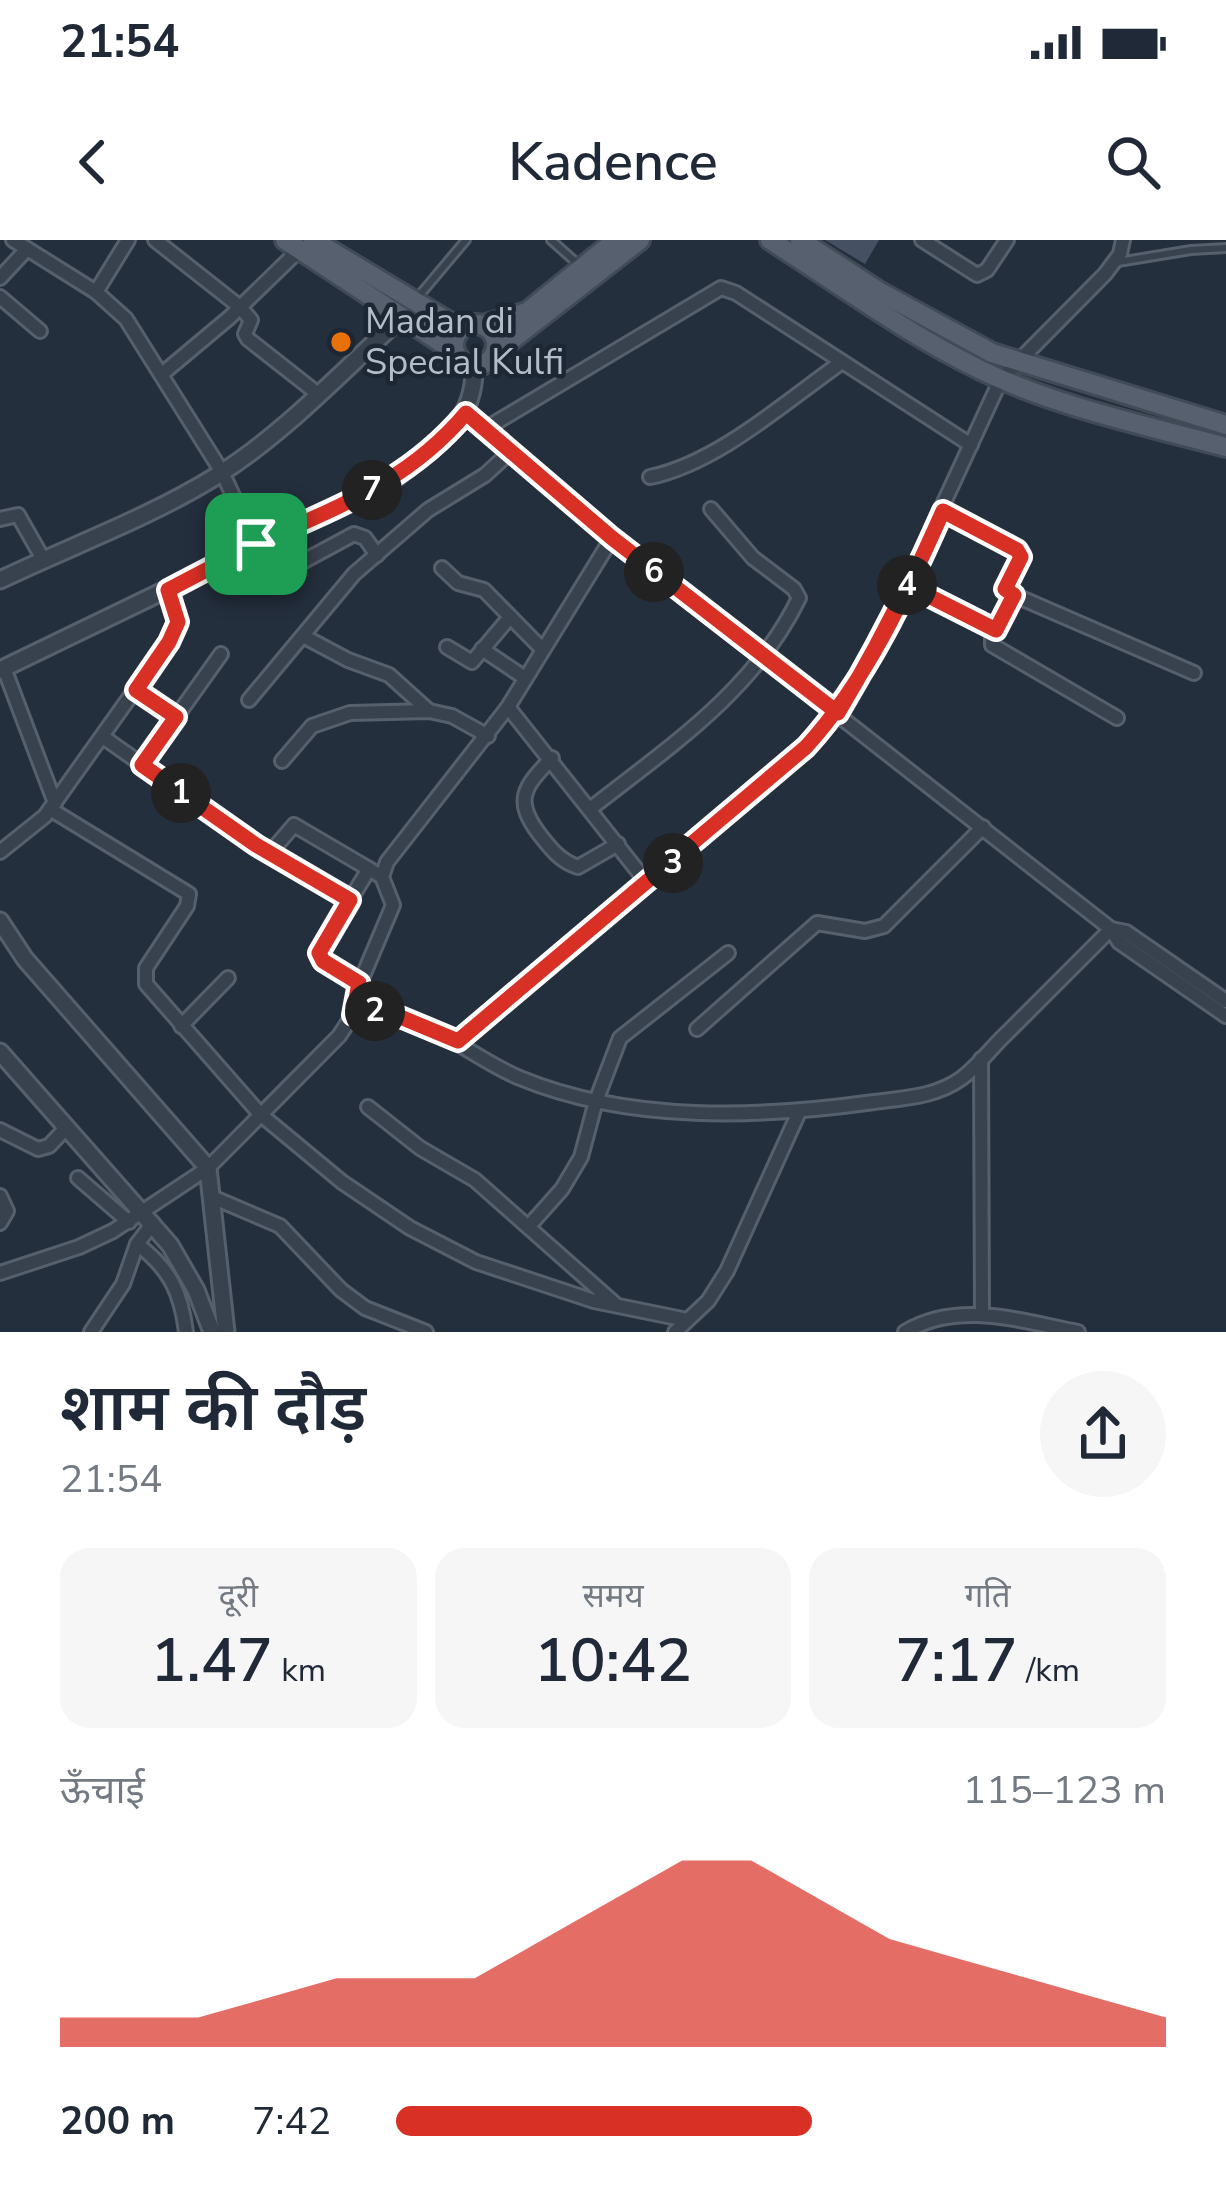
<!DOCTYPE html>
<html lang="hi">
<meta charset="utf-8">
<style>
:root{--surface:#fff;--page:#f6f6f7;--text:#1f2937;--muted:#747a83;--accent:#d93025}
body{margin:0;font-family:"Nunito Sans","Noto Sans Devanagari",sans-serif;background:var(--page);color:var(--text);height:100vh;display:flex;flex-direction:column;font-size:45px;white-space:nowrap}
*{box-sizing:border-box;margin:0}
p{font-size:39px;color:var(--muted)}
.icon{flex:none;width:66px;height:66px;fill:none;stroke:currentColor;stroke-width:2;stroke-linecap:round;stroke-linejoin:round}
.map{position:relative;height:1092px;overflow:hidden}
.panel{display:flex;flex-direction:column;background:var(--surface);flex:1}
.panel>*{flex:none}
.pin{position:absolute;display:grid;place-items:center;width:102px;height:102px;color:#fff;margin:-51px;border-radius:24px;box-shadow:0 6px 18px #0006}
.km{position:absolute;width:60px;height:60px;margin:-30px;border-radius:50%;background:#222;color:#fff;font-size:33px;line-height:60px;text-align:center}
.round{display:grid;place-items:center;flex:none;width:126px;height:126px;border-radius:63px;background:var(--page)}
.summary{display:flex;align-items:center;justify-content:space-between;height:204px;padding:0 60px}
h1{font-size:66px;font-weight:600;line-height:90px}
.stats{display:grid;grid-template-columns:repeat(3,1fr);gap:18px;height:204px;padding:12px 60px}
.stats div{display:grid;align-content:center;border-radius:30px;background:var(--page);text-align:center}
.stats b{font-size:60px;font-weight:600}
.stats small{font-size:33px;font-weight:400}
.stats p{font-size:33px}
.chart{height:336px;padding:24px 60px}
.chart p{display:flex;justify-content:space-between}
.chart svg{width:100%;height:216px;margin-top:12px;fill:var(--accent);opacity:.7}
ul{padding:0 60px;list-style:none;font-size:39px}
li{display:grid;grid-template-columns:192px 144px 1fr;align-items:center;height:90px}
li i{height:30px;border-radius:15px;background:var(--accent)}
.status{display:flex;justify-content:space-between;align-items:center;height:84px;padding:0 60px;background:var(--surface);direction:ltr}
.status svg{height:33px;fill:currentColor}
header{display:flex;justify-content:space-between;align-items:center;height:156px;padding:0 60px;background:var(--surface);font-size:54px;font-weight:600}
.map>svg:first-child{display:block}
.building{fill:#455162}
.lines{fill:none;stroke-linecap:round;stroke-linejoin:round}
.service-casing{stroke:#565f6c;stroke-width:12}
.minor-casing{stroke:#565f6c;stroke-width:18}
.tertiary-casing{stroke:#565f6c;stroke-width:21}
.primary-casing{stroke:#414a57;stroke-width:24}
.service{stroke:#38414e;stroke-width:6}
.minor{stroke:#38414e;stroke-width:12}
.tertiary{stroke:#38414e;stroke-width:15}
.primary{stroke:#56606e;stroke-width:18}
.route-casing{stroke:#fff;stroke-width:24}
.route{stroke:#d93025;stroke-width:15}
.food-dot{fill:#e8710a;stroke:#1d2633;stroke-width:4.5}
.labels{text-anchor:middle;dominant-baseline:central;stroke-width:9;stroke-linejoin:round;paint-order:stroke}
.poi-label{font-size:36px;fill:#b4bcc9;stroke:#1d2633;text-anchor:start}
</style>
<div class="status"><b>21:54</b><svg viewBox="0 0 49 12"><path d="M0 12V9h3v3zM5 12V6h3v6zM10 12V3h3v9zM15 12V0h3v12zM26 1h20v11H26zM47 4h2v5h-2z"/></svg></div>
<header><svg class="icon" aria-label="back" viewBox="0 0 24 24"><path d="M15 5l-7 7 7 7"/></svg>Kadence<svg class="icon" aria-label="search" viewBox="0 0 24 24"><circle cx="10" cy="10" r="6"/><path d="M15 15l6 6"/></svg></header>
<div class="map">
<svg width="1226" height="1092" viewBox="0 0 1226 1092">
<rect width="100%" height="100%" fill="#242f3e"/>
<polygon class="building" points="825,0 879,0 865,24"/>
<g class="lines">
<g class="service-casing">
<g id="service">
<polyline points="551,0 579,25"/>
<polyline points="1118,22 1191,10 1226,8"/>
<polyline points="418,57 466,0"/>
</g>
</g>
<g class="minor-casing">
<g id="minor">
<polyline points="13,0 96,52 126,79 222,232 256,305"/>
<polyline points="155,0 240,67 251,80 245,94 248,99 318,154"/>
<polyline points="922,0 977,35 987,30 1007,0"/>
<polyline points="0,38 27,9"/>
<polyline points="96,52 128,0"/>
<polyline points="0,57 40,91"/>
<polyline points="162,134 230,77 300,9"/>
<polyline points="466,173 612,298 1111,689 1119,702 1226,776"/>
<polyline points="485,189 721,48 736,53 971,205"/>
<path d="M650,237C718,223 786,161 842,122"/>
<polyline points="943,271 1020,313 1007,344 1007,352 1194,433"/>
<polyline points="0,279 18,275 43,319"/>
<polyline points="442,328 458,343 484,350 542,409"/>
<polyline points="280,334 354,294 365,298 377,315"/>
<polyline points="907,345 996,390"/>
<polyline points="1014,355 992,398 992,405 1117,478"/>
<polyline points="303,396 348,420 389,435 429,471"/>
<polyline points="447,407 472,422 509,378"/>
<polyline points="482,409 525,438"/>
<polyline points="4,428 55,563"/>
<polyline points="136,450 176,477"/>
<polyline points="249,460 354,334 428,270 485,235 511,211"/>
<polyline points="508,467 648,644"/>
<polyline points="103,497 256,605 350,660 369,629 382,637"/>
<path d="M552,518C524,547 513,560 540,595C551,609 560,621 578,627L618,604"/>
<polyline points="282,521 312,486 350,473 429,471 452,476 488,496"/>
<polyline points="142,525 221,414"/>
<polyline points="50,569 189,654 187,666 146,728 146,744 260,874 342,942 410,988 476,1022 594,1061 687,1080"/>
<path d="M590,569C669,507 754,451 799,358L794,349L753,318L711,269"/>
<polyline points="0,612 45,576 169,402 178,382 168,350"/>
<polyline points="270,613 294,585 369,629"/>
<polyline points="350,660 318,714 360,743"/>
<polyline points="1111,689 1126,692 1226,761"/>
<path d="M353,775C421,764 462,814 520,838C629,883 760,878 874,862C904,858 936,857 962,838C978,826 992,807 1007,793C1042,758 1076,724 1111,689"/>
<polyline points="181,786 228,738"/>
<polyline points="697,789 817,683 865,691 884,686 983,587"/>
<polyline points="458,801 776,535 838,473 881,399 1001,139 1105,34 1120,14 1123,0"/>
<polyline points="981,819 982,1075"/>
<polyline points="368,867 420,908 475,940 614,1063"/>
<polyline points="0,890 38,909 49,906 67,887"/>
<polyline points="78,938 129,982"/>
<polyline points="0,956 7,971 0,983"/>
<polyline points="212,957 280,986 341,1050 365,1068 426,1092"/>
<polyline points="529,986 562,949 581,917 596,861 620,798 728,713"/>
<path d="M137,1004C170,1029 181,1052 186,1092"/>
<polyline points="0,1033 79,1007 113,991 208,928 339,796 353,775 360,743 393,665 382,637 387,622 508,467 612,298"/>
<polyline points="91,1092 123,1044 137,1004 153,983"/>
<polyline points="675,1092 708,1061 727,1031 799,872"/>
<path d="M905,1092C958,1060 1021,1081 1078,1092"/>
</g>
</g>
<g class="tertiary-casing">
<g id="tertiary">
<path d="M0,340C73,305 149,278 218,235C285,193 343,130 402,77"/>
<path d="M0,430L393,240C434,207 476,184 474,126"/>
<polyline points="0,681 25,719 208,928 226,1092"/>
<polyline points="0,812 170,1005 196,1050 212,1092"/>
</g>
</g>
<g class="primary-casing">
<g id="primary">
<polyline points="285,0 455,112"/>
<polyline points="313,0 461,89"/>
<path d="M770,0C839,44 907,94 981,130C1054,166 1147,186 1226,207"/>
<polyline points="800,0 880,52 992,113 1226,185"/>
<circle cx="475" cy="105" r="21"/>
<polyline points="483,85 527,72 616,0"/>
<polyline points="495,113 640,0"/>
</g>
</g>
<use href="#service" class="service"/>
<use href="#minor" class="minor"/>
<use href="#tertiary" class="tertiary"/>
<use href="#primary" class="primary"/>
</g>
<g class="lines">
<g class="route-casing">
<path id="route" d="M256,304L168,350L178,382L169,402L136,450L176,477L142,525L256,605L350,660L319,713L323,721L359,743L353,775L386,771L458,801L806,507C867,440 906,354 943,271L1017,310L1021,317L1005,349L1014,355L996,390L907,345C886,389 863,431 838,473L612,298L466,173C407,243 336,267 256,304"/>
</g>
<use href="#route" class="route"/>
</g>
<circle class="food-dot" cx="341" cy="102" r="12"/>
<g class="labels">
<g class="poi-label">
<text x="365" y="81">Madan di<tspan x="365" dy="41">Special Kulfi</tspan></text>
</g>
</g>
</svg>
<div class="pin" style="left:256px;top:304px;background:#1e9e55"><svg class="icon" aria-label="arrive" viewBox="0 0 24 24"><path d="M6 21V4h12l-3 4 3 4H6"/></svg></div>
<b class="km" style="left:181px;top:553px">1</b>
<b class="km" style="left:375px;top:771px">2</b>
<b class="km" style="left:673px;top:623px">3</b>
<b class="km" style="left:907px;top:345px">4</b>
<b class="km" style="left:654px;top:332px">6</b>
<b class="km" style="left:372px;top:250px">7</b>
</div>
<section class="panel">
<div class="summary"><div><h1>शाम की दौड़</h1><p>21:54</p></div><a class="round"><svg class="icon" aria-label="share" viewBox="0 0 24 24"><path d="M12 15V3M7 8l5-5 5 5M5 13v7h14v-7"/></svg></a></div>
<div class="stats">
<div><p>दूरी</p><b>1.47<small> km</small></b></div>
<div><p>समय</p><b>10:42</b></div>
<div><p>गति</p><b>7:17<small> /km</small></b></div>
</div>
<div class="chart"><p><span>ऊँचाई</span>115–123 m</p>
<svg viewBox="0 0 160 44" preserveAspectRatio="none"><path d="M0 44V38L10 38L20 38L30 34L40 30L50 30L60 30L70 22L80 14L90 6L100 6L110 14L120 22L130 26L140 30L150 34L160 38V44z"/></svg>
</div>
<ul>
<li><b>200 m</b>7:42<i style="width:54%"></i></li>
</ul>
</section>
